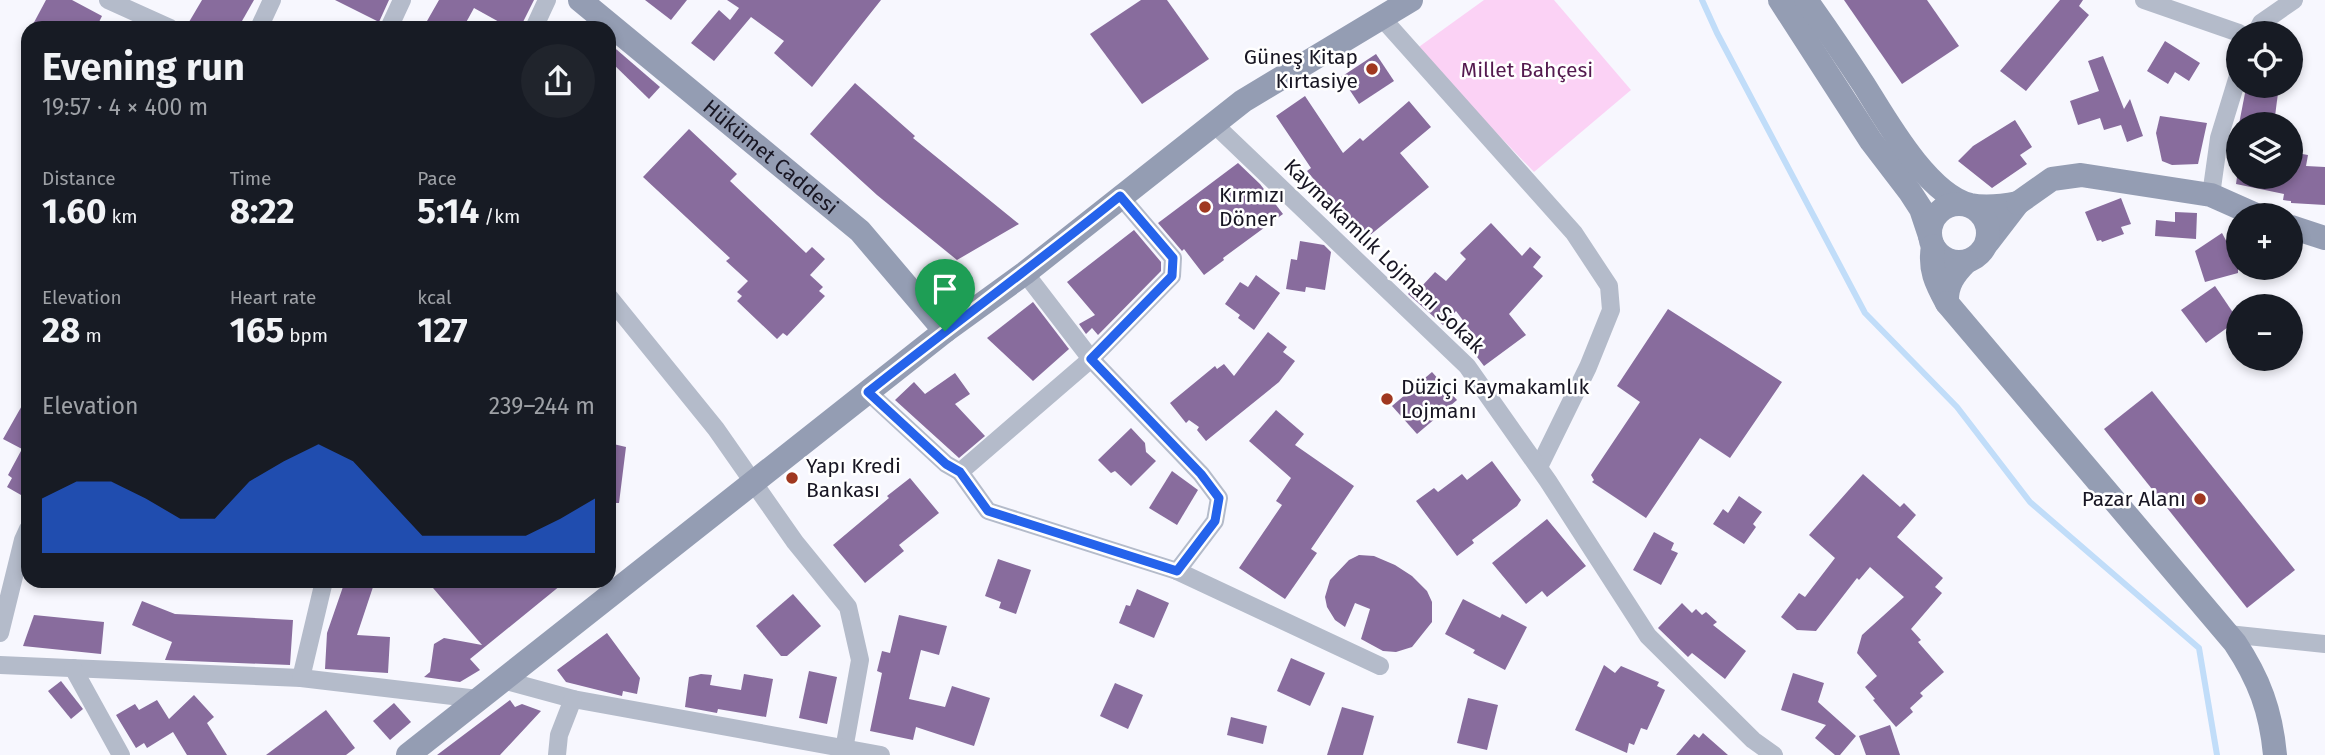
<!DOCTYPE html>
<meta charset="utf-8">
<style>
:root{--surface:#171b24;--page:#20242c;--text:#f1f3f6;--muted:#9ea1a6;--accent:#2563eb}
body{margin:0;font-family:"Fira Sans",sans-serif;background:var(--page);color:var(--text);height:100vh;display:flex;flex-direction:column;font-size:26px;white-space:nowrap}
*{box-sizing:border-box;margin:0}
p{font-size:23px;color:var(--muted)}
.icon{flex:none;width:38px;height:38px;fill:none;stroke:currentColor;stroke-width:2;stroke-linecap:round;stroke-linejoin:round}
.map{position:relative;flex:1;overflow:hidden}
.sheet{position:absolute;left:21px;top:21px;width:595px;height:567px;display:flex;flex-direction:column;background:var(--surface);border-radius:21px;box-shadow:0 4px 10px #0003}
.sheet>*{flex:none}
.fabs{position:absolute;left:2226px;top:21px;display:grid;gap:14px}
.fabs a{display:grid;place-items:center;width:77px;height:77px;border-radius:50%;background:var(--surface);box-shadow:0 4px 10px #0003;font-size:35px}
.pin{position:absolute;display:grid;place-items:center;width:60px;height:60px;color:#fff;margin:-72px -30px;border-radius:50% 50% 50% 0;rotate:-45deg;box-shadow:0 0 7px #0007}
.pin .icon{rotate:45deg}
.round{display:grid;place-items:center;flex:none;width:74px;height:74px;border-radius:37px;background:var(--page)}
.overview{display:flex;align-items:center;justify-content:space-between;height:119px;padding:0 21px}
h1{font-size:38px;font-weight:700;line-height:52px}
.figures{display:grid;grid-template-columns:repeat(3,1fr);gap:10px;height:119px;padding:7px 21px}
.figures div{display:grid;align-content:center}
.figures b{font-size:35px;font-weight:700}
.figures small{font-size:19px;font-weight:400}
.figures p{font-size:19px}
.chart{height:196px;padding:14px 21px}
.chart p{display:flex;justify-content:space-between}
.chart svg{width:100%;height:126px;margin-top:7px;fill:var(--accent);opacity:.7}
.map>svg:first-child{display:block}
.green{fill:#fbd2f5}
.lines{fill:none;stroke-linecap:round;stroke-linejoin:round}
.stream{stroke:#c1ddf9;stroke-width:6}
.building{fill:#886c9d}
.street{stroke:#b4bbca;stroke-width:18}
.secondary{stroke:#949db3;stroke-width:24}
.route-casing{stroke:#fff;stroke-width:14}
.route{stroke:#2563eb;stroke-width:9}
.poi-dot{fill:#a03820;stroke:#fff;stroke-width:2.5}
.labels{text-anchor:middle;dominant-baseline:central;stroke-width:5;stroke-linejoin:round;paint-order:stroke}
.poi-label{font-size:21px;fill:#181623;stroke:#fff;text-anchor:start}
.park-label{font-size:21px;fill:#541a4f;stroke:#fff}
.street-label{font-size:21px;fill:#181623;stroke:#fff}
</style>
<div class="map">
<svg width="2325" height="755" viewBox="0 0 2325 755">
<rect width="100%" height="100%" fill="#f7f7fe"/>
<polygon class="green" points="1484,0 1554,0 1631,90 1534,172 1416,49"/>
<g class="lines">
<polyline class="stream" points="1702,0 1717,33 1865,313 1957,407 2030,502 2199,648 2217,755"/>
</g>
<g class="building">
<polygon points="46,0 72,0 102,16 96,28 31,28"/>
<polygon points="202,0 254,0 238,28 201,28 189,22"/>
<polygon points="335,0 389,0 379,22"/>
<polygon points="439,0 534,0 520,28 510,28 474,8 463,28 423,28"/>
<polygon points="645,0 687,0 671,20"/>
<polygon points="727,0 881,0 812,87 774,53 784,41 751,17 714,61 691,43 719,10 730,20 739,8"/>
<polygon points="1141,0 1167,0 1209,59 1142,104 1090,34"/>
<polygon points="1844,0 1927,0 1959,46 1902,84"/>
<polygon points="2060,0 2083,0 2079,6 2089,15 2026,91 2000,71"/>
<polygon points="2165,41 2200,63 2189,81 2175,72 2168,84 2147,71"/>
<polygon points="609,43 660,87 649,99 609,60"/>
<polygon points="1376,54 1394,81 1359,104 1341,77"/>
<polygon points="2103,56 2124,109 2130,99 2143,136 2127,142 2121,125 2104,130 2100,118 2078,125 2070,101 2099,91 2088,61"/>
<polygon points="855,83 915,136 913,138 1019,224 957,260 877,195 810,134"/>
<polygon points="2246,88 2278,93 2274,124 2239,124"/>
<polygon points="1305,96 1343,153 1360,138 1363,141 1409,101 1431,127 1400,153 1429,187 1364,240 1307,171 1311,168 1276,116"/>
<polygon points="2160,116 2207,123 2198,164 2172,165 2162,161 2156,133"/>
<polygon points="2015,120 2032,147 2020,155 2027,164 1992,188 1958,161 1973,146"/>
<polygon points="689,129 737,174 730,181 806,253 812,247 825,259 810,275 823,287 819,291 825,296 787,336 783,333 777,339 737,301 742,296 737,292 748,281 726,261 730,258 643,177"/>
<polygon points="2291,152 2308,155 2306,166 2325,167 2325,205 2291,203 2291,201 2283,200 2284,194 2236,184 2237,177 2291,177"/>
<polygon points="1238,163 1260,184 1283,214 1223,258 1224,260 1204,275 1184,249 1182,251 1158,223"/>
<polygon points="2121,198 2131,224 2121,227 2124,234 2102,242 2101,240 2097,241 2085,212"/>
<polygon points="2175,212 2197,213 2196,239 2155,236 2156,220 2175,222"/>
<polygon points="1491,223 1522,256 1530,247 1541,257 1533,267 1543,276 1509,314 1526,335 1484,366 1474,353 1482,346 1456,311 1443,325 1408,294 1418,283 1422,286 1435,272 1446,281 1466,259 1460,253"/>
<polygon points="1134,230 1161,262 1161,271 1098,335 1092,328 1086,334 1079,324 1095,315 1067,282"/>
<polygon points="2222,233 2229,246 2238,244 2238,273 2205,282 2195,251"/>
<polygon points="1300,241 1324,245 1331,252 1325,290 1306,287 1305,292 1286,289 1291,259 1297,260"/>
<polygon points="1256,275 1280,293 1254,330 1238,318 1240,315 1225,304 1240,282 1248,287"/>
<polygon points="2215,286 2238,320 2206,343 2181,310"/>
<polygon points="1033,302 1069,349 1033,381 987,338"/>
<polygon points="1668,309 1782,382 1730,458 1700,438 1646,518 1592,482 1594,480 1591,475 1640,402 1617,386"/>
<polygon points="1268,332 1287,347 1283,352 1295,361 1279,382 1206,441 1197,430 1199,427 1189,420 1186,423 1170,403 1215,366 1217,369 1224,364 1234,376"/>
<polygon points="1432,372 1457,400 1417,434 1392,406"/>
<polygon points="955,373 970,394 955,404 985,436 959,458 895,400 914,382 925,394"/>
<polygon points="2152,391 2295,570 2247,608 2104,429"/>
<polygon points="28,395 28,499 7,487 12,478 8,475 22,449 3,439"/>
<polygon points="1276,410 1304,434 1295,445 1354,486 1311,549 1317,553 1285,599 1239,568 1282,505 1276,501 1291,478 1249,441"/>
<polygon points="1131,428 1145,443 1146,452 1156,461 1131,486 1115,471 1111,473 1098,460"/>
<polygon points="609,443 626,447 619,503 609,503"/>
<polygon points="1492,461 1521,500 1517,506 1472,540 1474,543 1457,556 1416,501 1434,488 1438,492 1462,474 1467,480"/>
<polygon points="1172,471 1198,490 1177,525 1149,508"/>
<polygon points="1863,474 1900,507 1904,503 1916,515 1897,537 1943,578 1935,587 1942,593 1911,629 1921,640 1918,642 1944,672 1920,693 1923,696 1910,708 1913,712 1896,727 1873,700 1875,699 1865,687 1877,676 1857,653 1862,635 1904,597 1870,567 1859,580 1857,578 1816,631 1797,630 1781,617 1799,593 1805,597 1835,558 1809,535"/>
<polygon points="910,478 939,513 899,545 904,551 865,583 833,545 889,498 887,496"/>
<polygon points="1739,496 1762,512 1753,524 1756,527 1744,544 1713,524 1723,509 1728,513"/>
<polygon points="1547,519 1586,566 1547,597 1542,591 1526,604 1492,563"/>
<polygon points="1654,532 1674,543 1671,550 1678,553 1661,585 1633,570"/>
<polygon points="1359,555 1374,556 1395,565 1412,576 1427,591 1432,602 1432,622 1412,647 1396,652 1383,651 1361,639 1370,609 1355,603 1345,627 1335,620 1327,607 1325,597 1330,580 1349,560"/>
<polygon points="998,559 1031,570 1016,614 999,608 1001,602 985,596"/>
<polygon points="345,581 375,581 357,635 390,637 388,673 325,669 327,633"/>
<polygon points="427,581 566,581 470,659 480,670 460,682 424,677 430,672 434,644 444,638 482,645"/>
<polygon points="1137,589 1169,603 1154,638 1119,623 1126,605 1130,606"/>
<polygon points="793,594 821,626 787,656 781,656 756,626"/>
<polygon points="1463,599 1500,618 1502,614 1527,627 1505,670 1473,653 1475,650 1445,634"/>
<polygon points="142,601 175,614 293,620 290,665 165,660 172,642 132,625"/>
<polygon points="1682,603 1692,613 1696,609 1702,615 1706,612 1717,622 1713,625 1746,651 1725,679 1692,653 1688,657 1658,628"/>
<polygon points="34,615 104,622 101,654 23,646"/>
<polygon points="899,615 947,626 939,655 921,650 909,699 945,707 952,686 990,698 974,746 916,727 913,740 870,731 882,673 877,671 882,651 890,653"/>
<polygon points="607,633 640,678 637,694 623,691 622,696 566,682 557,670"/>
<polygon points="1291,658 1325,673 1310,706 1277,691"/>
<polygon points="1604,665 1615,673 1621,666 1659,682 1657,686 1665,690 1647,730 1641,728 1634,745 1629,743 1627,753 1575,730"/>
<polygon points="809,671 837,677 827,724 799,718"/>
<polygon points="1793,673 1824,683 1818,702 1856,736 1840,755 1835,755 1815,738 1826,725 1781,710"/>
<polygon points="701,674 712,675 710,685 741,690 744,674 773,679 766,717 718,709 717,713 685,707 689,677"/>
<polygon points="61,681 83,709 71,719 48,691"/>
<polygon points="1115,683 1143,695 1128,729 1100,716"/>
<polygon points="194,695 214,717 207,723 227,755 187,755 173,732 147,748 144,743 136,748 116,715 135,704 139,710 157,700 169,719"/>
<polygon points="1468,698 1498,705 1487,750 1457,743"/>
<polygon points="510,700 515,707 522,704 541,711 500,755 437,755"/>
<polygon points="394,703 411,722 390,740 373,721"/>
<polygon points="1342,707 1374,716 1363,755 1327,755"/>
<polygon points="326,710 355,748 346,755 266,755"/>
<polygon points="1231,717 1267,726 1263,744 1227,735"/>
<polygon points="1890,725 1900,755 1866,755 1859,736"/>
<polygon points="1703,733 1728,755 1676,755 1694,734 1699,738"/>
</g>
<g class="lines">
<g class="street">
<polyline points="108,0 170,28"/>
<polyline points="2144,0 2239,33"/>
<polyline points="1382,18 1574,233 1609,286 1611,310 1588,367 1539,467"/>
<polyline points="259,28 272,0"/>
<polyline points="389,28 402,0"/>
<polyline points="534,28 547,0"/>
<polyline points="2256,33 2261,23 2294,0"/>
<polyline points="1214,124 1467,366 1548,481 1648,636 1753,740 1774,755"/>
<polyline points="2211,195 2219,138 2238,76"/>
<polyline points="1025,273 1091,359 1201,474 1219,498 1215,521 1177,571"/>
<polyline points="609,297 716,429 795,542 848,607 860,660 843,755"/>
<polyline points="868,392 946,464 960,472 988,511 1177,571 1380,666"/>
<polyline points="960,472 1091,359 1172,276 1173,258 1120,196"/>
<polyline points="0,633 23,540 28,529"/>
<polyline points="2228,634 2325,644"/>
<polyline points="0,665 301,678 478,699"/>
<polyline points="73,668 121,755"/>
<polyline points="301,678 324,581"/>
<polyline points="503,680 573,699 881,755"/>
<polyline points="557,755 559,735 573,699"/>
</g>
<g class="secondary">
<path id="s1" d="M580,0L860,231L945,331"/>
<polyline points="1780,0 1871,141 1910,192 1921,209 1930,236"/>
<path d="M1806,0C1826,28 1845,56 1864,85C1886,120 1927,194 1970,205C1985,208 2003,206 2018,203L1988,242"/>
<polyline points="2018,203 2052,179 2081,175 2211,195 2256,215"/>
<circle cx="1959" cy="233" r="29"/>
<polyline points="2291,227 2325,238"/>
<path d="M1933,246C1929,269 1936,283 1947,303C1946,285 1954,274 1966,262"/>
<path d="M1947,303L2235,643C2259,679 2271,711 2275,755"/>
<polyline points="408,755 945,331 1025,273 1243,101 1411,0"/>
</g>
</g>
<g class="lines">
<g class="route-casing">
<path id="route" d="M1120,196L1173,258L1172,276L1091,359L1201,474L1219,498L1215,521L1177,571L988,511L960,472L946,464L868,392C951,326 1037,263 1120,196Z"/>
</g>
<use href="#route" class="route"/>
</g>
<g class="poi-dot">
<circle cx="1372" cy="69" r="7"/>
<circle cx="1205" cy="207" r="7"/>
<circle cx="1387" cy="399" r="7"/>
<circle cx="792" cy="478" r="7"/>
<circle cx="2200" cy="499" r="7"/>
</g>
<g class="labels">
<g class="poi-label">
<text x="1358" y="57" text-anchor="end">Güneş Kitap<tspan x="1358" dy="24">Kırtasiye</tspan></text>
<text x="1219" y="195">Kırmızı<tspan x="1219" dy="24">Döner</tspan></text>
<text x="1401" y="387">Düziçi Kaymakamlık<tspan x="1401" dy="24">Lojmanı</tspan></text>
<text x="806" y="466">Yapı Kredi<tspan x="806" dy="24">Bankası</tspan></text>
<text x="2186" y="499" text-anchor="end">Pazar Alanı</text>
</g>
<g class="park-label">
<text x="1527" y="70">Millet Bahçesi</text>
</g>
<g class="street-label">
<text stroke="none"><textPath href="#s1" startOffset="247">Hükümet Caddesi</textPath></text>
<text transform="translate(1384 256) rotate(44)">Kaymakamlık Lojmanı Sokak</text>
</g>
</g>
</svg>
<div class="fabs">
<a><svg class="icon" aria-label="locate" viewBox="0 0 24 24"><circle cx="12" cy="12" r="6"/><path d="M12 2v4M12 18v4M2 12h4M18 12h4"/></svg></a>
<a><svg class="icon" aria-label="layers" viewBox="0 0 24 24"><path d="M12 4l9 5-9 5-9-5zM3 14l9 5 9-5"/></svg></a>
<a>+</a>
<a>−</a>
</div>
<div class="pin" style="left:945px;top:331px;background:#1e9e55"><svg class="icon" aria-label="arrive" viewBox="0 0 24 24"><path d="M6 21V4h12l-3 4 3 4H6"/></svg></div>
<section class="sheet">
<div class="overview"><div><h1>Evening run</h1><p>19:57 · 4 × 400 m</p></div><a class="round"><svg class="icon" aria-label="share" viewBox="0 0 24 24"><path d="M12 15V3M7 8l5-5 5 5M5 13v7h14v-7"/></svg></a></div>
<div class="figures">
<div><p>Distance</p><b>1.60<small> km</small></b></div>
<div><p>Time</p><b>8:22</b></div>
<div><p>Pace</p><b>5:14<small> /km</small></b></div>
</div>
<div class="figures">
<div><p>Elevation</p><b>28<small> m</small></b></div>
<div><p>Heart rate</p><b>165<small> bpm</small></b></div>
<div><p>kcal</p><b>127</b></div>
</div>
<div class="chart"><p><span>Elevation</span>239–244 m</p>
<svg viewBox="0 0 160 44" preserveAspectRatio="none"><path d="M0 44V25L10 19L20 19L30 25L40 32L50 32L60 19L70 12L80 6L90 12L100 25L110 38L120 38L130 38L140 38L150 32L160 25V44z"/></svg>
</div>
</section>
</div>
